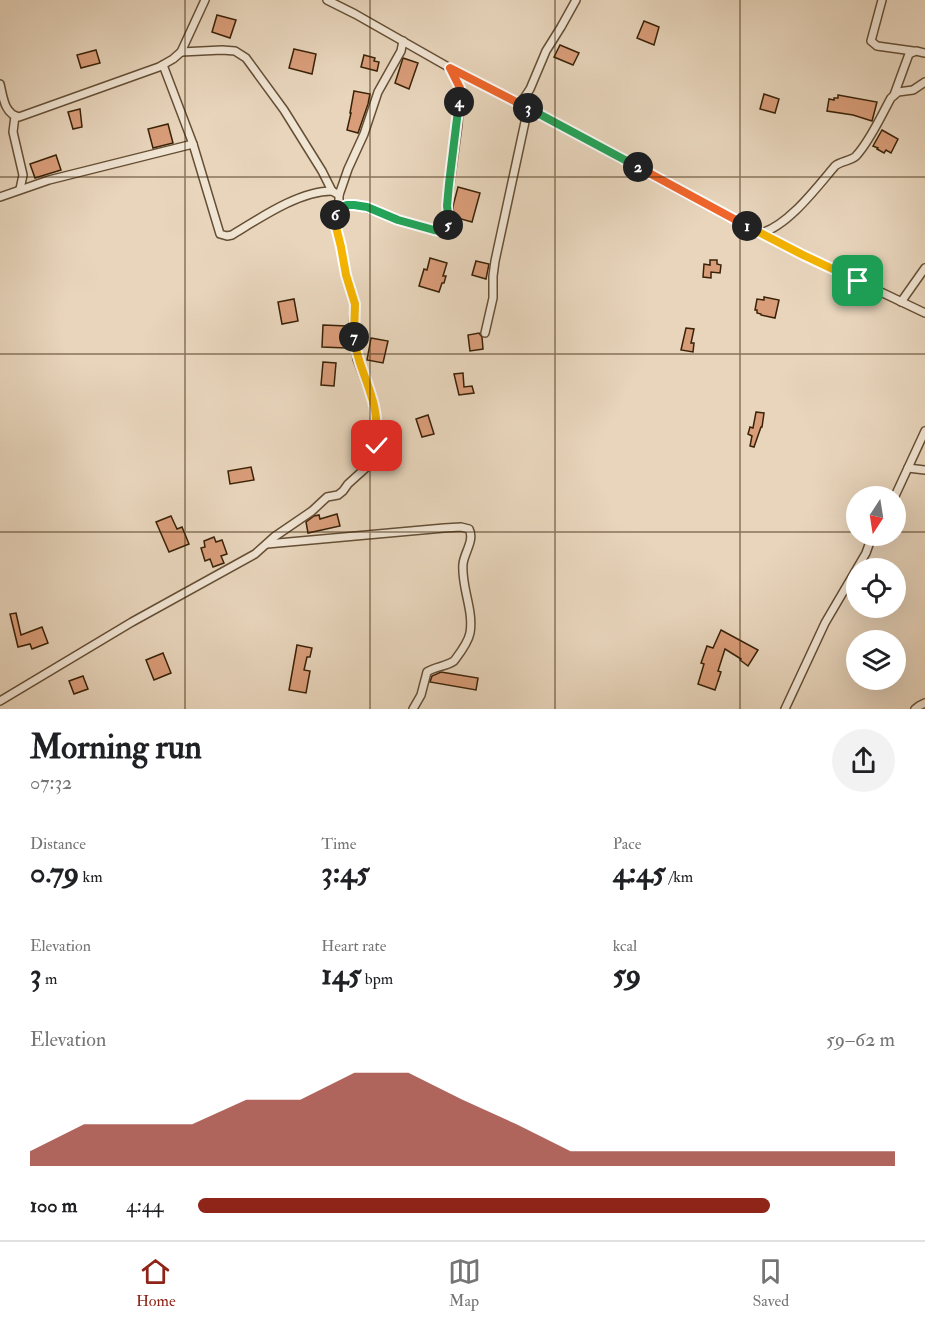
<!DOCTYPE html>
<meta charset="utf-8">
<style>
:root{--surface:#fff;--page:#f2f2f2;--text:#202124;--muted:#757577;--line:#e0e0e0;--accent:#8f2418}
body{margin:0;font-family:"IM FELL Double Pica",serif;background:var(--page);color:var(--text);height:100vh;display:flex;flex-direction:column;font-size:22px;white-space:nowrap}
*{box-sizing:border-box;margin:0}
p{font-size:20px;color:var(--muted)}
.icon{flex:none;width:33px;height:33px;fill:none;stroke:currentColor;stroke-width:2;stroke-linecap:round;stroke-linejoin:round}
.map{position:relative;height:709px;overflow:hidden}
.side{display:flex;flex-direction:column;background:var(--surface);flex:1}
.side>*{flex:none}
.needle{width:39px;rotate:192deg}
.controls{position:absolute;left:846px;top:486px;display:grid;gap:12px}
.controls a{display:grid;place-items:center;width:60px;height:60px;border-radius:50%;background:var(--surface);box-shadow:0 6px 24px #0002;font-size:30px}
.pin{position:absolute;display:grid;place-items:center;width:51px;height:51px;color:#fff;margin:-26px;border-radius:12px;box-shadow:0 3px 9px #0006}
.km{position:absolute;width:30px;height:30px;margin:-15px;border-radius:50%;background:#222;color:#fff;font-size:16px;line-height:30px;text-align:center}
.round{display:grid;place-items:center;flex:none;width:63px;height:63px;border-radius:32px;background:var(--page)}
.headline{display:flex;align-items:center;justify-content:space-between;height:102px;padding:0 30px}
h1{font-size:33px;font-weight:700;line-height:45px}
.metrics{display:grid;grid-template-columns:repeat(3,1fr);gap:9px;height:102px;padding:6px 30px}
.metrics div{display:grid;align-content:center}
.metrics b{font-size:30px;font-weight:700}
.metrics small{font-size:16px;font-weight:400}
.metrics p{font-size:16px}
.chart{height:168px;padding:12px 30px}
.chart p{display:flex;justify-content:space-between}
.chart svg{width:100%;height:108px;margin-top:6px;fill:var(--accent);opacity:.7}
ul{padding:0 30px;list-style:none;font-size:20px}
li{display:grid;grid-template-columns:96px 72px 1fr;align-items:center;height:45px}
li i{height:15px;border-radius:8px;background:var(--accent)}
.tab-bar{display:flex;justify-content:space-around;align-items:center;height:84px;border-top:2px solid var(--line);background:var(--surface);font-size:16px;color:var(--muted)}
.tab-bar a{display:grid;justify-items:center;gap:3px}
.tab-bar .current{color:var(--accent)}
.map>svg:first-child{display:block}
.building{fill:#d99d79;stroke:#392208;stroke-width:1.5}
.lines{fill:none;stroke-linecap:round;stroke-linejoin:round}
.minor-casing{stroke:#654f35;stroke-width:10}
.minor{stroke:#f0e4d3;stroke-width:7}
.split-1-casing{stroke:#fff;stroke-width:12}
.split-2-casing{stroke:#fff;stroke-width:12}
.split-3-casing{stroke:#fff;stroke-width:12}
.split-4-casing{stroke:#fff;stroke-width:12}
.split-5-casing{stroke:#fff;stroke-width:12}
.split-6-casing{stroke:#fff;stroke-width:12}
.split-7-casing{stroke:#fff;stroke-width:12}
.split-8-casing{stroke:#fff;stroke-width:12}
.split-1{stroke:#f5b400;stroke-width:8}
.split-2{stroke:#f0652b;stroke-width:8}
.split-3{stroke:#22a559;stroke-width:8}
.split-4{stroke:#f0652b;stroke-width:8}
.split-5{stroke:#22a559;stroke-width:8}
.split-6{stroke:#22a559;stroke-width:8}
.split-7{stroke:#f5b400;stroke-width:8}
.split-8{stroke:#f5b400;stroke-width:8}
.grid{fill:none;stroke:#392208;stroke-width:1.5;stroke-opacity:0.55}
</style>
<div class="map">
<svg width="925" height="709" viewBox="0 0 925 709">
<rect width="100%" height="100%" fill="#e8d5bc"/>
<filter id="stains"><feTurbulence type="fractalNoise" baseFrequency=".00333" numOctaves="4"/><feColorMatrix values="0 0 0 0 .2 0 0 0 0 .09 0 0 0 0 .02 0 0 0 .5 -.17"/></filter>
<radialGradient id="worn" r=".72"><stop offset=".6" stop-color="#630" stop-opacity="0"/><stop offset="1" stop-color="#630" stop-opacity=".3"/></radialGradient>
<g class="building">
<polygon points="217,15 236,20 230,38 212,32"/>
<polygon points="644,21 659,27 654,45 637,38"/>
<polygon points="560,45 579,53 573,65 554,57"/>
<polygon points="294,49 316,54 312,74 289,68"/>
<polygon points="96,50 100,63 81,68 77,55"/>
<polygon points="364,55 375,58 374,61 379,62 377,71 361,67"/>
<polygon points="403,58 418,63 409,89 395,83"/>
<polygon points="354,91 370,94 368,104 358,133 347,130 351,113 350,113"/>
<polygon points="764,94 779,99 775,113 760,109"/>
<polygon points="838,95 877,102 872,121 853,115 827,111 829,99 834,100 834,98 838,98"/>
<polygon points="80,109 82,127 73,129 68,112"/>
<polygon points="168,124 173,143 153,148 148,129"/>
<polygon points="882,130 898,139 891,153 886,150 884,153 877,149 878,148 873,146"/>
<polygon points="56,155 61,170 35,178 30,164"/>
<polygon points="458,187 480,193 472,222 454,217 453,206"/>
<polygon points="430,258 447,263 443,276 446,276 444,283 442,283 439,292 419,286 424,269 427,270"/>
<polygon points="710,260 717,260 717,264 721,265 720,273 711,272 711,278 703,277 704,264 710,265"/>
<polygon points="476,261 489,264 486,279 472,275"/>
<polygon points="764,297 779,300 775,318 761,315 761,314 757,313 757,310 755,310 757,299 764,300"/>
<polygon points="294,299 298,321 282,324 278,302"/>
<polygon points="323,325 347,326 346,348 322,347"/>
<polygon points="686,328 694,329 691,343 694,343 693,352 681,350"/>
<polygon points="479,333 482,337 483,349 470,351 468,335"/>
<polygon points="371,338 388,341 383,363 367,360"/>
<polygon points="323,362 336,363 334,386 321,385"/>
<polygon points="463,373 464,387 472,386 474,393 459,395 454,374"/>
<polygon points="756,412 764,413 762,427 761,427 754,447 750,446 752,436 748,434 750,427 753,428"/>
<polygon points="428,415 434,434 422,437 416,419"/>
<polygon points="251,467 254,480 230,484 228,471"/>
<polygon points="337,514 340,526 308,533 306,522 314,516 319,515 320,519"/>
<polygon points="171,516 177,529 182,527 189,544 169,552 156,522"/>
<polygon points="214,537 216,542 222,540 227,554 221,556 224,563 213,567 210,559 205,561 201,548 205,547 204,541"/>
<polygon points="16,613 21,635 42,627 48,643 32,649 30,644 18,647 10,614"/>
<polygon points="721,630 758,650 748,666 740,660 741,659 725,649 718,671 721,672 715,690 698,684 704,664 701,663 707,646 713,648"/>
<polygon points="297,645 312,648 310,657 307,657 304,670 310,671 306,693 289,690"/>
<polygon points="163,653 171,673 154,680 146,660"/>
<polygon points="441,672 478,678 476,690 430,682 432,676"/>
<polygon points="83,676 88,689 74,694 69,681"/>
</g>
<g class="lines">
<g class="minor-casing">
<g id="minor">
<polyline points="327,0 355,14 450,68 520,104 731,218 803,255 925,313"/>
<polyline points="882,0 871,41 877,46 913,51"/>
<path d="M163,65L193,144L220,234L227,236L232,235C260,218 299,191 332,191"/>
<path d="M0,84C3,96 4,114 19,117L159,67L173,59L181,52L205,0"/>
<polyline points="894,95 909,54 916,51 925,53"/>
<polyline points="520,104 530,89 546,51 561,27 576,0"/>
<polyline points="15,116 13,132 23,175 20,189"/>
<polyline points="339,195 348,169 364,134 378,92 401,51 403,41"/>
<polyline points="0,197 49,180 193,144"/>
<polyline points="336,209 347,205 362,206 398,220 434,230 440,231 449,225 447,206 458,124 460,88 450,68"/>
<path d="M761,233C788,226 817,187 835,166C841,161 851,161 856,156C870,141 881,116 891,98L898,92L913,90L925,82"/>
<polyline points="901,302 925,268"/>
<polyline points="485,333 493,298 493,276 495,261 528,108"/>
<polyline points="908,468 925,470"/>
<polyline points="895,496 925,431"/>
<path d="M267,544L444,528L461,527L469,529C475,540 464,553 463,564C461,587 474,610 470,633C468,643 460,653 454,661C445,667 436,666 427,672L421,695L413,709"/>
<polyline points="0,701 132,622 255,554 274,537 312,511 327,497 338,495 343,491 348,484 369,465 377,446 376,418 371,395 357,359 353,326 355,304 346,275 341,247 335,223 335,214 339,200 339,195 332,191 322,171 284,110 246,58 235,51 222,50 181,52"/>
<polyline points="785,709 825,623 866,553 872,536"/>
<polyline points="915,709 919,706 925,703"/>
</g>
</g>
<use href="#minor" class="minor"/>
</g>
<g class="lines">
<g class="split-1-casing">
<polyline id="split-1" points="747,226 803,255 858,281"/>
</g>
<g class="split-2-casing">
<polyline id="split-2" points="638,167 747,226"/>
</g>
<g class="split-3-casing">
<polyline id="split-3" points="528,108 638,167"/>
</g>
<g class="split-4-casing">
<polyline id="split-4" points="459,102 460,88 450,68 528,108"/>
</g>
<g class="split-5-casing">
<polyline id="split-5" points="448,225 449,221 447,206 449,184 459,102"/>
</g>
<g class="split-6-casing">
<polyline id="split-6" points="335,215 336,210 347,205 354,205 367,207 398,220 434,230 440,231 448,225"/>
</g>
<g class="split-7-casing">
<polyline id="split-7" points="335,215 335,223 341,247 346,275 355,304 354,337"/>
</g>
<g class="split-8-casing">
<path id="split-8" d="M354,337C356,359 365,374 371,395C377,412 377,429 377,446"/>
</g>
<use href="#split-1" class="split-1"/>
<use href="#split-2" class="split-2"/>
<use href="#split-3" class="split-3"/>
<use href="#split-4" class="split-4"/>
<use href="#split-5" class="split-5"/>
<use href="#split-6" class="split-6"/>
<use href="#split-7" class="split-7"/>
<use href="#split-8" class="split-8"/>
</g>
<path class="grid" d="M185,0V709M370,0V709M555,0V709M740,0V709M0,177H925M0,354H925M0,532H856M896,532H925"/>
<rect width="100%" height="100%" filter="url(#stains)"/>
<rect width="100%" height="100%" fill="url(#worn)"/>
</svg>
<div class="controls">
<a><svg class="needle" viewBox="-14 -14 28 28"><path d="M0-13l5 13h-10z" fill="#e53935"/><path d="M0 13l5-13h-10z" fill="#757577"/></svg></a>
<a><svg class="icon" aria-label="locate" viewBox="0 0 24 24"><circle cx="12" cy="12" r="6"/><path d="M12 2v4M12 18v4M2 12h4M18 12h4"/></svg></a>
<a><svg class="icon" aria-label="layers" viewBox="0 0 24 24"><path d="M12 4l9 5-9 5-9-5zM3 14l9 5 9-5"/></svg></a>
</div>
<div class="pin" style="left:858px;top:281px;background:#1e9e55"><svg class="icon" aria-label="arrive" viewBox="0 0 24 24"><path d="M6 21V4h12l-3 4 3 4H6"/></svg></div>
<div class="pin" style="left:377px;top:446px;background:#d93025"><svg class="icon" aria-label="check" viewBox="0 0 24 24"><path d="M5 12l5 5 9-10"/></svg></div>
<b class="km" style="left:747px;top:226px">1</b>
<b class="km" style="left:638px;top:167px">2</b>
<b class="km" style="left:528px;top:108px">3</b>
<b class="km" style="left:459px;top:102px">4</b>
<b class="km" style="left:448px;top:225px">5</b>
<b class="km" style="left:335px;top:215px">6</b>
<b class="km" style="left:354px;top:337px">7</b>
</div>
<section class="side">
<div class="headline"><div><h1>Morning run</h1><p>07:32</p></div><a class="round"><svg class="icon" aria-label="share" viewBox="0 0 24 24"><path d="M12 15V3M7 8l5-5 5 5M5 13v7h14v-7"/></svg></a></div>
<div class="metrics">
<div><p>Distance</p><b>0.79<small> km</small></b></div>
<div><p>Time</p><b>3:45</b></div>
<div><p>Pace</p><b>4:45<small> /km</small></b></div>
</div>
<div class="metrics">
<div><p>Elevation</p><b>3<small> m</small></b></div>
<div><p>Heart rate</p><b>145<small> bpm</small></b></div>
<div><p>kcal</p><b>59</b></div>
</div>
<div class="chart"><p><span>Elevation</span>59–62 m</p>
<svg viewBox="0 0 160 44" preserveAspectRatio="none"><path d="M0 44V38L10 27L20 27L30 27L40 17L50 17L60 6L70 6L80 17L90 27L100 38L110 38L120 38L130 38L140 38L150 38L160 38V44z"/></svg>
</div>
<ul>
<li><b>100 m</b>4:44<i style="width:82%"></i></li>
</ul>
</section>
<nav class="tab-bar">
<a class="current"><svg class="icon" aria-label="home" viewBox="0 0 24 24"><path d="M3 11l9-7 9 7M6 9v11h12V9"/></svg>Home</a>
<a><svg class="icon" aria-label="map" viewBox="0 0 24 24"><path d="M3 6l6-2 6 2 6-2v14l-6 2-6-2-6 2zM9 4v14M15 6v14"/></svg>Map</a>
<a><svg class="icon" aria-label="saved" viewBox="0 0 24 24"><path d="M7 4h10v16l-5-4-5 4z"/></svg>Saved</a>
</nav>
